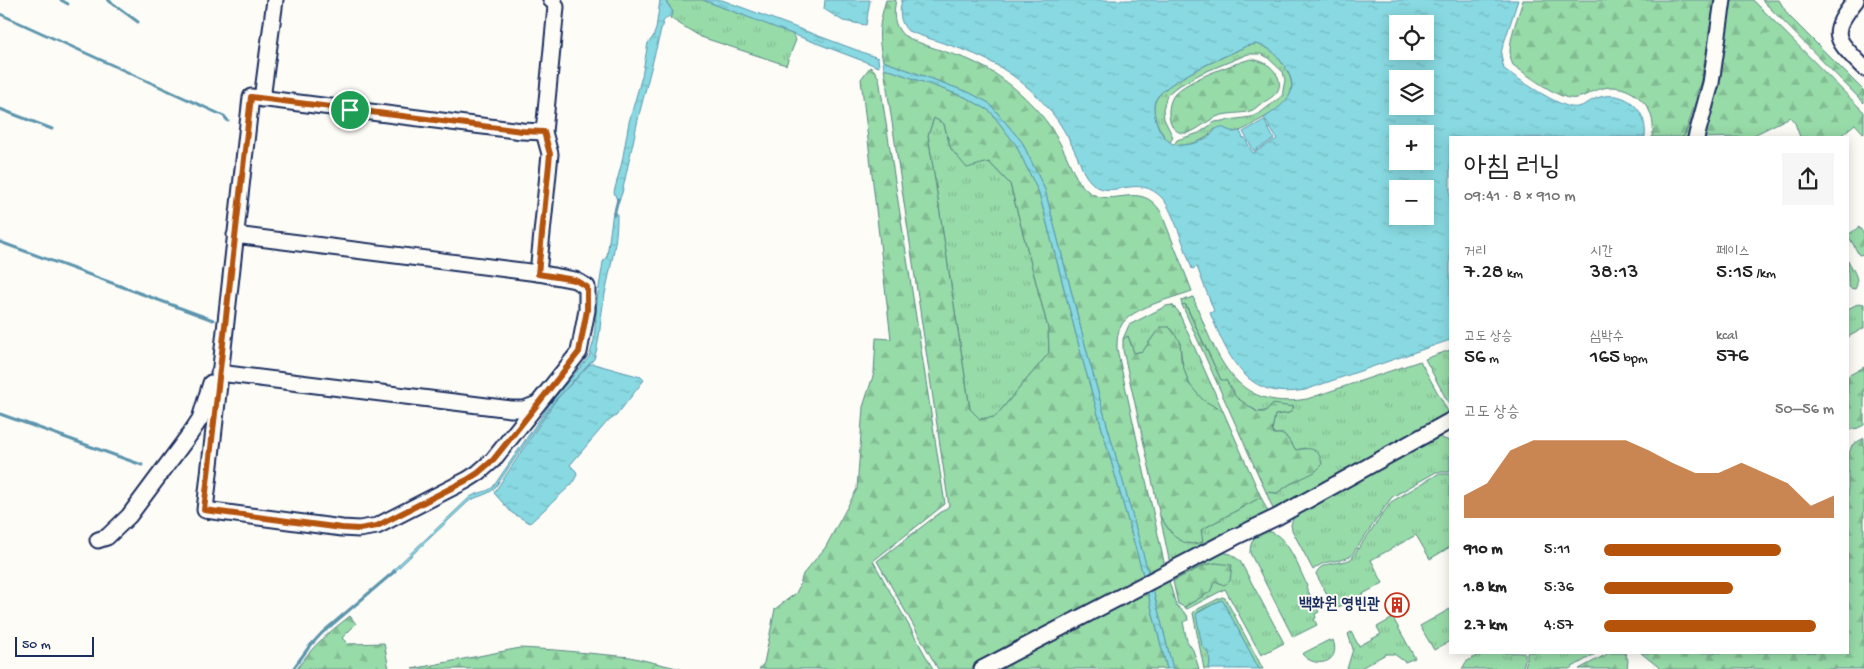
<!DOCTYPE html>
<html lang="ko">
<meta charset="utf-8">
<style>
:root{--surface:#fff;--page:#f6f6f6;--text:#222;--muted:#767676;--accent:#b45309}
body{margin:0;font-family:"Gochi Hand","Poor Story",sans-serif;background:var(--page);color:var(--text);height:100vh;display:flex;flex-direction:column;font-size:19px;white-space:nowrap}
*{box-sizing:border-box;margin:0}
p{font-size:16px;color:var(--muted)}
.icon{flex:none;width:28px;height:28px;fill:none;stroke:currentColor;stroke-width:2;stroke-linecap:round;stroke-linejoin:round}
.map{position:relative;flex:1;overflow:hidden}
.side{position:absolute;left:1449px;top:136px;width:400px;height:518px;display:flex;flex-direction:column;background:var(--surface);border-radius:0px;box-shadow:0 2px 12px #0003}
.side>*{flex:none}
.fabs{position:absolute;left:1389px;top:15px;display:grid;gap:10px}
.fabs a{display:grid;place-items:center;width:45px;height:45px;border-radius:0px;background:var(--surface);box-shadow:0 2px 12px #0003;font-size:25px}
.scale{position:absolute;left:15px;bottom:12px;width:79px;box-sizing:border-box;padding-left:5px;border:2px solid #1b2f5e;border-top:0;font-size:14px;line-height:18px;white-space:nowrap;color:#1b2f5e;-webkit-text-stroke:4px #fdfcf7;paint-order:stroke}
.pin{position:absolute;display:grid;place-items:center;width:42px;height:42px;color:#fff;margin:-21px;border:2px solid #fff;border-radius:50%;box-shadow:0 1px 5px #0007}
.round{display:grid;place-items:center;flex:none;width:52px;height:52px;border-radius:0px;background:var(--page)}
.headline{display:flex;align-items:center;justify-content:space-between;height:85px;padding:0 15px}
h1{font-size:28px;font-weight:600;line-height:38px}
.metrics{display:grid;grid-template-columns:repeat(3,1fr);gap:8px;height:85px;padding:5px 15px}
.metrics div{display:grid;align-content:center}
.metrics b{font-size:21px;font-weight:600}
.metrics small{font-size:14px;font-weight:400}
.metrics p{font-size:14px}
.chart{height:140px;padding:10px 15px}
.chart p{display:flex;justify-content:space-between}
.chart svg{width:100%;height:90px;margin-top:5px;fill:var(--accent);opacity:.7}
ul{padding:0 15px;list-style:none;font-size:16px}
li{display:grid;grid-template-columns:80px 60px 1fr;align-items:center;height:38px}
li i{height:12px;border-radius:6px;background:var(--accent)}
.map>svg:first-child{display:block}
.grass{fill:url(#grass-tufts);stroke:#598583}
.forest{fill:url(#forest-firs);stroke:#598583;fill-rule:evenodd}
.water{fill:url(#water-ripples);stroke:#5c95ad;fill-rule:evenodd}
.lines{fill:none;stroke-linecap:round;stroke-linejoin:round}
.stream{stroke:#5c95ad;stroke-width:3}
.minor-casing{stroke:#1b2f5e;stroke-width:19}
.minor{stroke:#fdfcf7;stroke-width:15}
.route-casing{stroke:#fff;stroke-width:10}
.route{stroke:#b45309;stroke-width:6}
.labels{text-anchor:middle;dominant-baseline:central;stroke-width:4;stroke-linejoin:round;paint-order:stroke}
.poi-label{font-size:16px;font-weight:bold;fill:#1b2f5e;stroke:#fdfcf7;text-anchor:end}
</style>
<div class="map">
<svg width="1864" height="669" viewBox="0 0 1864 669">
<defs>
<pattern id="grass-tufts" width="24" height="20" patternUnits="userSpaceOnUse" patternTransform="scale(1.25)"><rect width="24" height="20" fill="#97dba8"/><path d="M3 7l-1-3M5 7V3M7 7l1-3M15 17l-1-3M17 17v-4M19 17l1-3" fill="none" stroke="#82bc93"/></pattern>
<pattern id="forest-firs" width="22" height="20" patternUnits="userSpaceOnUse" patternTransform="scale(1.25)"><rect width="22" height="20" fill="#97dba8"/><path d="M5 1l3.5 6h-7zM16 11l3.5 6h-7z" fill="#82bc93"/></pattern>
<pattern id="water-ripples" width="26" height="14" patternUnits="userSpaceOnUse" patternTransform="scale(1.25)"><rect width="26" height="14" fill="#88d9e1"/><path d="M2 4q2-2 4 0t4 0M15 11q2-2 4 0t4 0" fill="none" stroke="#75bbc3"/></pattern>
</defs>
<rect width="100%" height="100%" fill="#fdfcf7"/>
<filter id="ink" filterUnits="userSpaceOnUse"><feTurbulence type="fractalNoise" baseFrequency=".02" numOctaves="2"/><feDisplacementMap in="SourceGraphic" scale="10" xChannelSelector="R" yChannelSelector="G"/><feConvolveMatrix kernelMatrix="1 2 1 2 8 2 1 2 1" color-interpolation-filters="sRGB"/></filter>
<g filter="url(#ink)">
<g class="grass">
<polygon points="665,0 703,0 791,33 796,40 786,65 701,37 670,18 673,12"/>
<path d="M1714,0H1718C1711,47 1706,94 1688,137L1682,138C1700,117 1710,29 1714,0Z"/>
<path d="M1255,44C1267,46 1275,52 1282,63C1304,92 1285,107 1258,121C1251,125 1242,132 1234,132C1228,132 1221,130 1215,129C1206,141 1189,147 1174,145L1177,140L1199,133L1215,122L1251,117L1260,113L1282,96L1285,80L1283,72L1267,57L1261,54H1248L1200,74L1175,88L1167,95L1163,109L1164,119L1173,137L1170,142L1168,141C1160,131 1151,116 1155,102C1161,81 1227,57 1246,46Z"/>
<polygon points="934,118 944,124 951,149 980,163 989,162 1010,184 1048,328 1049,353 995,417 980,419 970,409 928,135"/>
<path d="M1848,260C1852,269 1861,279 1855,289L1850,288L1848,282Z"/>
<path d="M1193,297C1216,353 1232,412 1307,399L1420,361L1450,415L1273,509L1266,492L1277,493L1290,484L1300,479L1305,448L1296,450L1284,434H1274L1272,430L1275,415L1289,413L1294,406L1258,412L1235,397L1233,389L1221,380L1186,305H1182L1181,301Z"/>
<polygon points="1859,303 1864,304 1864,328 1848,337 1848,309"/>
<path d="M1172,305L1178,311L1223,411C1217,408 1208,405 1202,400C1185,385 1181,362 1180,341L1160,327L1143,351L1134,353L1128,336L1123,339L1129,325L1166,306Z"/>
<polygon points="1450,350 1450,406 1425,359"/>
<path d="M1438,437L1450,441V472H1436L1392,497L1351,556C1337,564 1328,557 1313,570L1292,530L1291,525L1294,515L1433,438Z"/>
<path d="M1438,474H1450V547L1430,559L1416,535L1371,560L1383,583L1335,609L1316,574C1321,560 1340,565 1351,559L1391,502Z"/>
<polygon points="1261,497 1268,512 1170,564 1160,516 1171,533 1201,530"/>
<path d="M1267,531C1287,533 1299,569 1307,585L1306,587L1319,612L1315,614L1316,618L1314,619L1317,625L1293,637L1250,553C1250,541 1255,533 1267,531Z"/>
<polygon points="1221,552 1231,554 1240,561 1284,643 1261,655 1225,589 1187,609 1184,607 1210,592 1216,563 1205,565 1173,581 1172,577"/>
<path d="M1222,597L1225,598L1263,669H1259L1222,600L1198,612L1202,645C1210,652 1211,659 1209,669H1204L1193,613L1196,610Z"/>
<polygon points="1450,609 1450,641 1434,650 1420,626"/>
<polygon points="1393,618 1415,658 1405,662 1394,654 1386,654 1359,669 1347,669 1353,649 1348,634 1351,632 1359,646 1381,634 1377,627"/>
<path d="M1329,640L1330,642L1333,640C1342,664 1314,669 1302,654Z"/>
<polygon points="1483,652 1525,653 1525,660 1522,669 1462,669 1466,662"/>
<polygon points="1527,653 1528,652 1597,653 1569,669 1524,669 1527,660"/>
</g>
<g class="forest">
<path d="M886,0H896C893,14 893,24 903,35C923,46 945,51 967,59C996,71 1021,91 1042,116C1050,125 1056,136 1062,147C1070,162 1075,182 1089,192C1114,209 1140,179 1161,212L1192,291C1173,298 1130,308 1121,326C1117,333 1117,341 1117,349L1164,562L1163,568L1149,576L1089,360L1045,190L1022,142L989,103L970,93L883,61C877,37 879,23 886,0Z"/>
<path d="M1523,0H1714C1708,46 1701,93 1684,136L1682,137H1652C1655,127 1652,113 1646,105C1633,89 1614,82 1595,91C1586,94 1579,100 1569,98C1555,96 1526,74 1513,65C1504,48 1518,18 1523,0Z"/>
<polygon points="1727,0 1753,0 1864,112 1864,134 1855,124 1839,137 1800,137 1795,123 1790,117 1750,137 1701,138"/>
<polygon points="1762,0 1779,0 1788,15 1864,91 1864,103"/>
<path d="M1251,59C1263,61 1272,65 1278,77C1284,93 1270,98 1259,105C1255,109 1252,111 1246,112C1236,114 1225,113 1216,117C1206,121 1193,135 1182,133C1166,130 1166,104 1175,94C1187,80 1233,64 1251,59Z"/>
<polygon points="870,67 874,70 879,78 945,504 873,561 933,669 759,669 764,663 775,609 796,593 799,587 803,574 825,548 857,489 863,407 874,373 876,338 891,339 861,79"/>
<path d="M884,68L965,97L990,111L1016,145L1039,193L1083,361L1144,578L971,669H938L877,561L949,506ZM934,118L944,124L951,149L967,168L989,162L1010,184L1048,328L1049,353L995,417L980,419L970,409L928,135Z"/>
<polygon points="1859,227 1864,234 1864,254 1859,255 1848,235"/>
<path d="M1185,304L1221,380H1226L1236,397L1257,412H1265L1272,404L1294,407L1289,413L1275,415L1272,430L1274,434H1284L1296,450C1311,447 1320,448 1322,465L1315,472L1290,484L1277,493L1266,492L1182,305Z"/>
<path d="M1160,327H1169L1180,341L1181,360L1189,384L1203,400L1223,411L1261,497L1201,530L1203,542C1180,549 1171,533 1160,516L1123,350V339L1128,336L1134,353L1143,351Z"/>
<polygon points="1864,367 1864,425 1858,428 1848,430 1848,376"/>
<polygon points="1864,438 1864,669 1661,669 1641,653 1848,652 1848,456 1852,445"/>
<polygon points="1216,563 1232,565 1230,581 1224,585 1215,581 1210,592 1184,607 1178,604 1173,581 1205,565"/>
<polygon points="1168,578 1176,605 1187,615 1188,620 1183,622 1187,641 1193,650 1199,669 1173,669 1152,586"/>
<polygon points="1147,590 1167,669 1000,669"/>
<path d="M350,616L356,624L342,638L348,644L384,643L389,669H297C313,645 327,634 350,616Z"/>
<polygon points="520,648 556,650 630,657 681,669 412,669"/>
<polygon points="1609,653 1625,653 1628,660 1627,669 1579,669"/>
</g>
<g class="water">
<path d="M660,0H665L673,12C671,17 665,17 663,22L639,115L622,193L618,203L614,192L622,162L629,122L642,76L648,43L653,37L656,29Z"/>
<polygon points="703,0 722,0 878,58 879,67"/>
<polygon points="825,0 870,0 866,25 843,21 824,9"/>
<path d="M902,0H1518L1502,49L1501,55L1504,69C1520,80 1553,103 1571,107C1583,109 1589,100 1600,97C1626,90 1648,110 1645,137L1450,138V340L1305,390C1246,401 1229,358 1210,313L1214,311L1197,267L1192,269C1186,252 1173,211 1163,199C1137,170 1110,204 1090,181C1084,175 1081,166 1078,158C1072,145 1066,133 1058,121C1036,90 1005,66 969,52C949,44 928,39 908,31C899,22 899,11 902,0ZM1398,24H1425V51H1398ZM1255,44C1268,46 1275,52 1282,63C1303,90 1288,102 1264,118L1277,139L1253,153L1244,137L1243,138L1240,131L1233,132L1221,127C1215,128 1214,132 1210,136C1202,142 1190,145 1181,145C1171,146 1165,138 1160,131C1156,123 1152,109 1155,101C1163,81 1227,56 1246,46ZM1398,79H1425V106H1398ZM1398,134H1425V161H1398ZM1398,189H1425V216H1398Z"/>
<polygon points="883,61 970,93 989,103 1022,142 1045,190 1089,360 1152,586 1173,669 1167,669 1144,578 1083,361 1039,193 1016,145 990,111 965,97 884,68"/>
<polygon points="1264,120 1274,139 1254,151 1243,132"/>
<path d="M613,211L617,213C618,244 608,275 603,305C600,323 600,341 594,359L555,400L494,489C486,496 476,496 468,502L393,573L392,572L394,569L470,497C478,492 486,493 493,487L554,398L589,357L594,340L597,300L603,262L607,256Z"/>
<polygon points="590,364 594,364 641,377 644,380 616,416 607,422 570,465 576,471 577,475 572,484 530,523 512,513 494,493 556,400"/>
<path d="M1221,600L1223,601L1259,669H1209C1211,659 1210,652 1202,646L1196,614Z"/>
</g>
<g class="lines">
<g class="stream">
<polyline points="61,0 68,4"/>
<polyline points="108,0 138,22"/>
<polyline points="0,14 224,116 228,121"/>
<polyline points="0,109 52,129"/>
<polyline points="614,215 618,199"/>
<polyline points="0,242 213,320"/>
<polyline points="0,414 142,465"/>
<polyline points="293,669 309,647 322,633 395,571"/>
</g>
<g class="minor-casing">
<g id="minor">
<path d="M1856,0C1828,35 1835,38 1864,68"/>
<polyline points="262,99 275,0"/>
<polyline points="1696,138 1711,83 1723,0"/>
<polyline points="235,235 538,273 575,280 587,287 587,310 579,352 493,460 478,473 467,480 377,526 359,529 342,528 205,510 251,97 522,131 544,132"/>
<polyline points="538,273 550,154 544,132 556,7 554,2 551,0"/>
<polyline points="219,373 511,409 524,409 537,404"/>
<polyline points="98,540 107,537 129,516 190,434 200,419 211,383"/>
<polyline points="982,669 1235,537 1277,517 1450,421"/>
</g>
</g>
<use href="#minor" class="minor"/>
</g>
</g>
<g class="lines" filter="url(#ink)">
<g class="route-casing">
<polygon id="route" points="251,97 522,131 544,132 550,154 538,274 575,280 587,287 587,310 579,352 493,460 478,473 467,480 377,526 359,529 342,528 204,510"/>
</g>
<use href="#route" class="route"/>
</g>
<defs>
<g id="building-ring" transform="scale(1.25)"><circle r="9.5" fill="#fdfcf7" stroke="#c8321e" stroke-width="1.5"/><path d="M-4-6H4V6H1V3H-1V6H-4ZM-2.5-4.3h1.7v1.8h-1.7ZM.8-4.3h1.7v1.8H.8ZM-2.5-1h1.7V.8h-1.7ZM.8-1h1.7V.8H.8Z" fill="#c8321e"/></g>
</defs>
<g fill-rule="evenodd">
<use href="#building-ring" x="1397" y="605"/>
</g>
<g class="labels">
<g class="poi-label">
<text x="1380" y="605">백화원 영빈관</text>
</g>
</g>
</svg>
<div class="fabs">
<a><svg class="icon" aria-label="locate" viewBox="0 0 24 24"><circle cx="12" cy="12" r="6"/><path d="M12 2v4M12 18v4M2 12h4M18 12h4"/></svg></a>
<a><svg class="icon" aria-label="layers" viewBox="0 0 24 24"><path d="M12 4l9 5-9 5-9-5zM3 14l9 5 9-5"/></svg></a>
<a>+</a>
<a>−</a>
</div>
<div class="scale">50 m</div>
<div class="pin" style="left:350px;top:110px;background:#1e9e55"><svg class="icon" aria-label="arrive" viewBox="0 0 24 24"><path d="M6 21V4h12l-3 4 3 4H6"/></svg></div>
<section class="side">
<div class="headline"><div><h1>아침 러닝</h1><p>09:41 · 8 × 910 m</p></div><a class="round"><svg class="icon" aria-label="share" viewBox="0 0 24 24"><path d="M12 15V3M7 8l5-5 5 5M5 13v7h14v-7"/></svg></a></div>
<div class="metrics">
<div><p>거리</p><b>7.28<small> km</small></b></div>
<div><p>시간</p><b>38:13</b></div>
<div><p>페이스</p><b>5:15<small> /km</small></b></div>
</div>
<div class="metrics">
<div><p>고도 상승</p><b>56<small> m</small></b></div>
<div><p>심박수</p><b>165<small> bpm</small></b></div>
<div><p>kcal</p><b>576</b></div>
</div>
<div class="chart"><p><span>고도 상승</span>50–56 m</p>
<svg viewBox="0 0 160 44" preserveAspectRatio="none"><path d="M0 44V33L10 27L20 11L30 6L40 6L50 6L60 6L70 6L80 11L90 17L100 22L110 22L120 17L130 22L140 27L150 38L160 33V44z"/></svg>
</div>
<ul>
<li><b>910 m</b>5:11<i style="width:77%"></i></li>
<li><b>1.8 km</b>5:36<i style="width:56%"></i></li>
<li><b>2.7 km</b>4:57<i style="width:92%"></i></li>
</ul>
</section>
</div>
